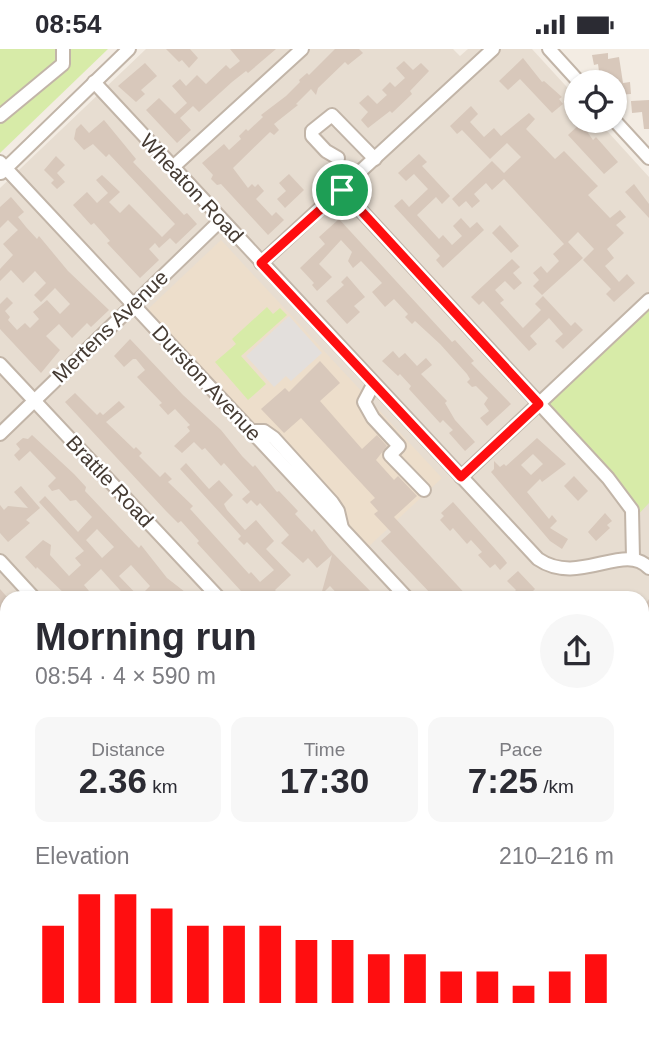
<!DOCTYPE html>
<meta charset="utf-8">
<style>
:root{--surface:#fff;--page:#f7f7f7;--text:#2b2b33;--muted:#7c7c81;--accent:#ff0e10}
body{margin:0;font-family:Helvetica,sans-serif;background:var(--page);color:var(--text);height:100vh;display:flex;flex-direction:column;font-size:26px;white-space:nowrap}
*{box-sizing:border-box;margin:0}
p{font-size:23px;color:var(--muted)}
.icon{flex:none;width:38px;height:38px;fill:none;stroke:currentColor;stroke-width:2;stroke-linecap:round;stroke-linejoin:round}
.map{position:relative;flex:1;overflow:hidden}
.panel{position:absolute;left:0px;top:542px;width:649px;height:450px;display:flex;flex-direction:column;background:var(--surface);border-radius:21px 21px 0 0;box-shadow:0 2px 5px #0004}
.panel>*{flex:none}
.tools{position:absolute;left:564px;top:21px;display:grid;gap:14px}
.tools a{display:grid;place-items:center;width:63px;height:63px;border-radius:50%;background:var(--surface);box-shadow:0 2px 5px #0004;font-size:35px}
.pin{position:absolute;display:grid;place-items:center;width:60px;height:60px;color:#fff;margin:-30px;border:4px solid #fff;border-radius:50%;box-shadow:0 2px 7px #0007}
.round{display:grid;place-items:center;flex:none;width:74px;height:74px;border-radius:37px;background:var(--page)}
.overview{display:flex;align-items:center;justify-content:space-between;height:119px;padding:0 35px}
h1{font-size:38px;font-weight:600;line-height:52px}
.figures{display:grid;grid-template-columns:repeat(3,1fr);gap:10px;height:119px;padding:7px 35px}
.figures div{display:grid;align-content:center;border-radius:14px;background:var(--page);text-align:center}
.figures b{font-size:35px;font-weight:600}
.figures small{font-size:19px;font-weight:400}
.figures p{font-size:19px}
.chart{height:196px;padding:14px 35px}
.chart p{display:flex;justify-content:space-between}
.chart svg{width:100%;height:126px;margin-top:7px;stroke:var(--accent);stroke-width:6}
.status{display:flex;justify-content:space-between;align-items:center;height:49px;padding:0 35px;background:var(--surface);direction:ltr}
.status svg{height:19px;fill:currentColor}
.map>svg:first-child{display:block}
.residential{fill:#e7ddd1;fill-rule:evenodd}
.education{fill:#eddecb}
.green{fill:#d7eba8}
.parking{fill:#e3dfdc}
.building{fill:#d8c8bb;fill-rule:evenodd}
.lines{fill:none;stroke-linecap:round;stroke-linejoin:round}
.minor-casing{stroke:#c2b5a8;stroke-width:16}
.minor{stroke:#fff;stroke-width:12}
.route-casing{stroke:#fff;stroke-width:14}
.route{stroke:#ff0e10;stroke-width:9}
.labels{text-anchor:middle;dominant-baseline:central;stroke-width:5;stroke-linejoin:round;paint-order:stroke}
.street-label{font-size:21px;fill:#453b33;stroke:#fff}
</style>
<div class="status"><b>08:54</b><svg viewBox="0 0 49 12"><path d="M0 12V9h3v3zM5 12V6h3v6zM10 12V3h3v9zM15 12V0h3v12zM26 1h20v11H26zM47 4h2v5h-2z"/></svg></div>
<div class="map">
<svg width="649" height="992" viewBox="0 0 649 992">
<rect width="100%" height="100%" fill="#f3ece3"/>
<path class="residential" d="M146,0H453L460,7L468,0H532L576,48V72H598L649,128V992H0V139ZM7,550H642V985H7Z"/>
<polygon class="education" points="221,191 442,429 367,499 146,262"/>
<g class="green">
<polygon points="0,0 108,0 0,104"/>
<polygon points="649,251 649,454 633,471 632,461 539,355"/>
<polygon points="267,258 273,265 280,259 287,266 241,307 266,335 248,351 215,313 236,295 232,290"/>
</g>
<polygon class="parking" points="289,267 322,304 291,332 286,327 274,338 246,307"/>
<g class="building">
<polygon points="166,0 190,0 198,9 189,19 182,11 179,13"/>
<polygon points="230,0 276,0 248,24 246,22 232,33 199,63 193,57 180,69 191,81 177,94 146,61 159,49 175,65 187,54 172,37 180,30 186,37 197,26 206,35 226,16 230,20 240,12"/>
<polygon points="335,0 359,0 363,4 348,16 345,13 318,39 316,46 311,40 296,55 298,56 274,75 279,81 274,86 270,83 233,119 248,139 252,135 255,138 258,135 264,142 256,150 272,167 276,163 284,171 268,186 221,135 217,136 211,130 213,126 202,114 224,95 229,101 241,90 239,87 246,80 248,82 263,68 261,66 286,47 300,33 299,31 307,24 309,26"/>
<polygon points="608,4 608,10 619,8 623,34 630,33 631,45 617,46 614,45 614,31 600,30 598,15 594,16 592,6"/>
<polygon points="523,9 542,33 544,32 562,48 559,50 563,55 552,64 520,30 508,41 499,32"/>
<polygon points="404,12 413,21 421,14 429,22 410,42 412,45 392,64 390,62 368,79 361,71 368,63 359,54 368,46 377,55 387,46 382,41 390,33 395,38 405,29 396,19"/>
<polygon points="145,14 157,27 141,41 145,45 136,53 118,37"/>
<polygon points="649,51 649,80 644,80 642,63 632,64 631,52"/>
<polygon points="471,57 478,65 470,73 484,88 494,79 501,87 529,64 535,70 526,80 555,110 564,102 595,134 598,137 588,146 610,169 620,161 626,168 616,176 624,184 607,200 614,209 605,217 619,233 627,225 635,234 614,253 606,245 611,240 583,211 594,200 578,183 568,193 583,209 542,246 533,237 539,231 533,224 541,217 547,224 559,212 553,205 564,195 504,130 492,141 486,134 474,145 480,152 472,159 466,152 459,158 452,150 492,112 504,124 521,108 507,94 490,110 462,81 457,85 450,77"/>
<polygon points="104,71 136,110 133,113 184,166 187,164 197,175 176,195 170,189 159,199 155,194 149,200 159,211 140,229 107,194 110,192 94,174 91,176 73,156 87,143 97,154 108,144 96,131 102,126 120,143 109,153 120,164 129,155 162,188 175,175 109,105 106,108 93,95 84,101 74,90 76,80 81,75 89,84"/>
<polygon points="581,74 593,91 596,88 618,113 604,125 568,86"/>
<polygon points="419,105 427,113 422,117 450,147 442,155 436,148 417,166 439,190 443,186 452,196 462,187 453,177 461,169 470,179 477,173 484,181 443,219 436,211 440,207 394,157 402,150 409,158 428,140 414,125 406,132 398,124"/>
<polygon points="56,107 65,116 57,124 65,133 57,140 51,134 54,131 44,121"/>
<polygon points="289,125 304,141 285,159 277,150 286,142 279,134"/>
<polygon points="634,135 649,155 649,169 625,143"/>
<polygon points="11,148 24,163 18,168 26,178 37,190 39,187 68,222 109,261 91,278 87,274 72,289 59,275 46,287 60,301 41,324 0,280 0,255 7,248 13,254 5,262 10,268 8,271 17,281 25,274 30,279 39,270 33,263 47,251 60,265 70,255 55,239 41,253 34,246 46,234 35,222 23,234 11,221 0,232 0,220 13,206 3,195 18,181 8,171 0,179 0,158"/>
<polygon points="339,170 452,293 455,291 474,312 471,314 511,355 487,377 480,369 489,362 484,355 488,349 476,337 472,338 467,333 470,330 467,325 440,295 415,272 412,275 405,268 408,265 394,250 385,258 372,243 382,234 361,212 353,219 348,212 352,203 341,191 319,215 332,228 317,242 312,236 314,234 300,219 325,195 319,188"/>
<polygon points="500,176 519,197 511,204 492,184"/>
<polygon points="512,210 520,218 513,224 522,234 514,241 505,232 495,241 504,251 500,254 523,279 541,261 535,255 543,247 571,277 575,273 583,281 563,300 555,292 563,285 549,269 530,287 537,295 529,302 483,252 479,256 471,248"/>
<polygon points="347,227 365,248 354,257 360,263 347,275 326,252 344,236 341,233"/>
<polygon points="130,290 183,346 221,381 242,407 253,418 255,416 277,443 279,442 298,462 295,465 312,483 314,480 329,500 378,550 342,550 330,537 321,546 332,506 317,519 308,509 303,514 281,494 289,486 260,454 257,457 251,451 247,455 242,450 250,443 224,414 221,417 205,399 202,401 194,393 182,404 174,397 190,382 187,378 190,376 175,360 168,366 159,356 162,354 137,328 145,321 136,310 133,310 124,318 114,307"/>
<polygon points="393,302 399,309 405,304 417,317 426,309 432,316 421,325 447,352 445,354 455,371 475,393 465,402 449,384 453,381 443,371 440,374 409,340 411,337 400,325 398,327 382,312"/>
<polygon points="320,312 340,334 320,352 362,400 377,386 387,397 376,411 394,431 398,427 417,447 394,468 470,550 428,550 432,546 381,492 391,483 374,465 378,462 370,453 375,449 301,369 284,384 261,360 285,339 289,343"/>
<polygon points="75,344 97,366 100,363 103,366 119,352 125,358 106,373 134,400 136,398 142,404 139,407 160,428 165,423 172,430 168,433 193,457 190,460 192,462 249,525 251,523 260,533 274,521 247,493 244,496 238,490 241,487 180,420 186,414 209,440 219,431 233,446 224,455 227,461 245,481 256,471 274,492 266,500 291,526 275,541 283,550 249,550 241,542 197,494 199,492 181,472 178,474 166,462 65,353"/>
<path d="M32,386L74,425L86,438L85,442L134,494L139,499L141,496L167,529L185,543L184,546L180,550H148L143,544L150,537L131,516L119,527L141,550H128L101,520L84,536L89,542L81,550H70L37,518L36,520L25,508L43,491L51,496L50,506L69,527L81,516L75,509L84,502L39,453L45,447L78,483L92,468L76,451L70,452L59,440L52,442L48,437L56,429L30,402L19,412L14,406L20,400L16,395L23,389L28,390ZM97,480L114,498L102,509L86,491Z"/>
<path d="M537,389L566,415L542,433L540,430L527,443L549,470L552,466L557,472L550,479L568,490L562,500L550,492L491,423L494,420V412L500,418L504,415L506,417ZM533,405L543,415L531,426L521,416Z"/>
<polygon points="574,427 588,442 578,452 564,437"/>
<polygon points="21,437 40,459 26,471 30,474 8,493 0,484 0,456 4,461 8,457 28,459 14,443"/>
<polygon points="453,453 504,510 507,514 500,521 495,515 490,519 478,506 482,503 471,491 467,495 453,479 450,482 440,471 444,467 441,464"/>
<polygon points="605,464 612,472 607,476 610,479 596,492 588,483"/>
<polygon points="518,522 535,540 525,550 521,547 518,550 513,544 516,541 507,532"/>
<polygon points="0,540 7,548 7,580 0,572"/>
<polygon points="649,550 649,584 642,594 642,560"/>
<polygon points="649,677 649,719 642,725 642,707 646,703 642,699 642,684"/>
<polygon points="642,731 649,738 649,772 642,765"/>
<polygon points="7,956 7,985 24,985 17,992 4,992 0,988 0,962"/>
</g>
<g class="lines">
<g class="minor-casing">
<g id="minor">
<polyline points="549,0 579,33"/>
<path d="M94,33L538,510C579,538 624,492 649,519"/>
<polyline points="0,67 63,15 63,0"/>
<polyline points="614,71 649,109"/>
<polyline points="338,109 326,102 312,87 312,82 332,66 375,110"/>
<polyline points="0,113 408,550"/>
<polyline points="173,118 302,0"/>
<polyline points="1,124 129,0"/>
<polyline points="342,141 608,429 632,461 633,509"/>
<polyline points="261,214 493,0"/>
<polyline points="0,315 220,550"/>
<polyline points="373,336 364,353 373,369 399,397 390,406 424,441"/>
<polyline points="251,382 264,382 274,389 332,453 338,462 342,479"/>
<polyline points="0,385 221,171"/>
<polyline points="461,428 649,251"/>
<polyline points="0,512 35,550"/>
<polyline points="642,639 649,630"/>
<polyline points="0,767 7,760"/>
<polyline points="642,804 649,811"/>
<polyline points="0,932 7,925"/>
<polyline points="194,985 200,992"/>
<polyline points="396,985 403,992"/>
<polyline points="596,985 603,992"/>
<polyline points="132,992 140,985"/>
</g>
</g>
<use href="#minor" class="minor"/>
</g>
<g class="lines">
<g class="route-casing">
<polygon id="route" points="342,141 539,355 461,428 261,214"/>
</g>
<use href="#route" class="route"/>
</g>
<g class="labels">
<g class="street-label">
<text transform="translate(192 139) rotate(47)">Wheaton Road</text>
<text transform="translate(110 277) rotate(-44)">Mertens Avenue</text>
<text transform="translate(207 334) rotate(47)">Durston Avenue</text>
<text transform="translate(110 432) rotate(47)">Brattle Road</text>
</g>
</g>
</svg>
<div class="tools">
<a><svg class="icon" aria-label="locate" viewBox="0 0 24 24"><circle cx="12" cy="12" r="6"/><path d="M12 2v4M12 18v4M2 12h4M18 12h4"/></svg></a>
</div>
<div class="pin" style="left:342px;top:141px;background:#1e9e55"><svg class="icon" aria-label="arrive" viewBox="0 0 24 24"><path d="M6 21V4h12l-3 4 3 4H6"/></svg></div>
<section class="panel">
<div class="overview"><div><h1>Morning run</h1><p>08:54 · 4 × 590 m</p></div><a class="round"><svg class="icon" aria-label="share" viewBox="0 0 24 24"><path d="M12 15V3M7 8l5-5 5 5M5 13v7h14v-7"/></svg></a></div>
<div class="figures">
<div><p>Distance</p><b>2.36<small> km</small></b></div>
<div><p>Time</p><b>17:30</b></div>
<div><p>Pace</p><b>7:25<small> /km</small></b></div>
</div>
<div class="chart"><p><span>Elevation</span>210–216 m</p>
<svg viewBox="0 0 160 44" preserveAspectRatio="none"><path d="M5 44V17M15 44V6M25 44V6M35 44V11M45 44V17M55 44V17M65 44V17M75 44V22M85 44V22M95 44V27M105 44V27M115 44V33M125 44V33M135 44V38M145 44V33M155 44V27"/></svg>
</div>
</section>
</div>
